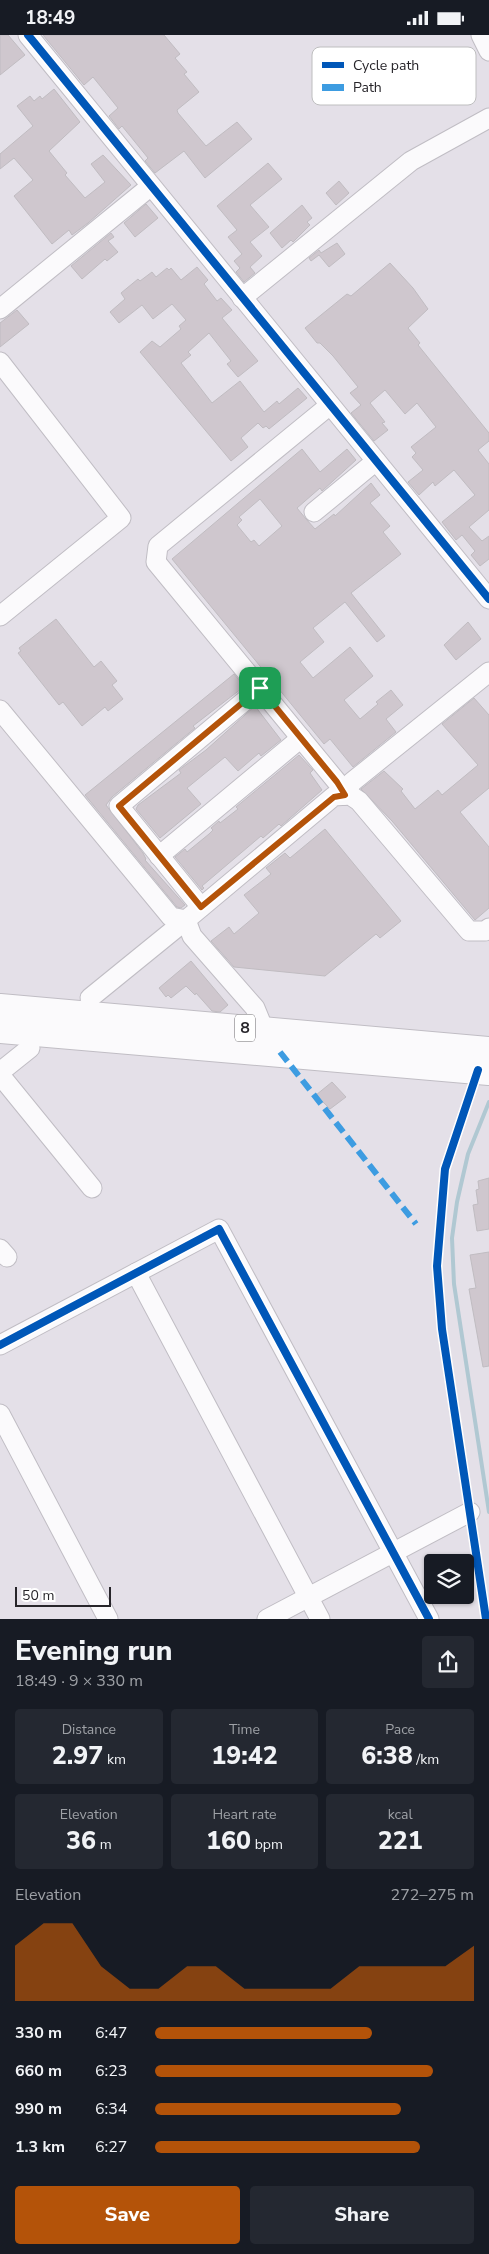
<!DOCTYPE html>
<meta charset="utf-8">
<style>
:root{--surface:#171b24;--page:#242831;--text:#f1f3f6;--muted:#9ea1a6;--accent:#b45309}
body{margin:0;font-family:"Nunito Sans",sans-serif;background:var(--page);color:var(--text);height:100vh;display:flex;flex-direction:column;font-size:19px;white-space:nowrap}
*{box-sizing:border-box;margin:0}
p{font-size:16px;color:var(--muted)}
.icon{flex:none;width:28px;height:28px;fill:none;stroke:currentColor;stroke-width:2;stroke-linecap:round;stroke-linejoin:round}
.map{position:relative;height:1584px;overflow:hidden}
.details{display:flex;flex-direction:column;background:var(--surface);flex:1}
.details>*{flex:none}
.fabs{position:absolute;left:424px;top:1519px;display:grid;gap:10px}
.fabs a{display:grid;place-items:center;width:50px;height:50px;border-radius:5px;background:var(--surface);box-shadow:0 1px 4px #0004;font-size:25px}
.scale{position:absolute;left:15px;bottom:12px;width:96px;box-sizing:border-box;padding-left:5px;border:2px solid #27252a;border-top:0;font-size:14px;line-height:18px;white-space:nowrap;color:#27252a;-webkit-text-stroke:4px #fff;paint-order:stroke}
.pin{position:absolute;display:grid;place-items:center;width:42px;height:42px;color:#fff;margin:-21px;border-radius:10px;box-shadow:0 2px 8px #0006}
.round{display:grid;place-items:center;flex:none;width:52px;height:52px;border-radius:5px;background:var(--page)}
.headline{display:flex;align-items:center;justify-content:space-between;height:85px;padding:0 15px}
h1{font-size:28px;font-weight:800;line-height:38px}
.figures{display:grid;grid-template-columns:repeat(3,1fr);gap:8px;height:85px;padding:5px 15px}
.figures div{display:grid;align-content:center;border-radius:5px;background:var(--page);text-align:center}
.figures b{font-size:25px;font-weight:800}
.figures small{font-size:14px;font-weight:400}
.figures p{font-size:14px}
.chart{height:140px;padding:10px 15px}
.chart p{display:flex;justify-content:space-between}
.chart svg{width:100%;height:90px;margin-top:5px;fill:var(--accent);opacity:.7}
.button{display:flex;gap:10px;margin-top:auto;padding:10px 15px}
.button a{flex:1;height:58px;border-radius:5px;background:var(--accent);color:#fff;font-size:20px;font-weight:800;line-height:58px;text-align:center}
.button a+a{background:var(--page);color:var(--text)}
ul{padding:0 15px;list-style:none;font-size:16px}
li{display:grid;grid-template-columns:80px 60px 1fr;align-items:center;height:38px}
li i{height:12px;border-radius:6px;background:var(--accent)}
.status{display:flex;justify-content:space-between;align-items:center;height:35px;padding:0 25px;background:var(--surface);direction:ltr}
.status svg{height:14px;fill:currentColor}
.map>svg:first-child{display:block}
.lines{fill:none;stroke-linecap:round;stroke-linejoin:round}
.stream{stroke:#b0c8d2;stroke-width:4}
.building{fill:#cfc7ce;stroke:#c0bcc1;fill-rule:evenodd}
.minor-casing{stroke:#c0bdc4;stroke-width:21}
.highway-casing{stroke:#c0bdc4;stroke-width:30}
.minor{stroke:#fbfafc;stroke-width:19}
.highway{stroke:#fbfafc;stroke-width:28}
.quiet{stroke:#3d9ce1;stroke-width:6;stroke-dasharray:12 6;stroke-linecap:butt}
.cycleway-casing{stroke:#fff;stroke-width:11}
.cycleway{stroke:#0057b8;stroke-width:8}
.route-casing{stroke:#fff;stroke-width:10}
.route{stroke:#b45309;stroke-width:6}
.labels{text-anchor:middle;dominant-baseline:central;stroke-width:5;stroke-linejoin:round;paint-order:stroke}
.shield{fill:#fff;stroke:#68666a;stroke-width:1}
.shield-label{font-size:16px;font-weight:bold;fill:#27252a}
.key{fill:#fff;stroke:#bebebf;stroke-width:1}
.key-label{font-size:14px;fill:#27252a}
</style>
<div class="status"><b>18:49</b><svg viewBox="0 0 49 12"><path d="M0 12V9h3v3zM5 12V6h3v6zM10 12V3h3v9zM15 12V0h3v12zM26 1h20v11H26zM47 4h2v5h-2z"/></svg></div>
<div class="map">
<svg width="489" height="1584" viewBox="0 0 489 1584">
<rect width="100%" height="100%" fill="#e4e0e8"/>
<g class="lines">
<polyline class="stream" points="489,1067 468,1119 457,1167 452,1203 454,1249 489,1477"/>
</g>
<g class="building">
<polygon points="0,0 8,0 25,20 0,40"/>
<polygon points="43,0 164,0 180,19 175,23 187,37 184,39 199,57 177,75 178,78 206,111 237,87 252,104 205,143 184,116 155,138 145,126 148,123 122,91 119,94 109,81 118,73 93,42 84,50"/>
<polygon points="54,54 80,87 49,116 67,138 65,140 85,163 105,147 91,129 103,120 131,150 88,188 72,200 69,195 52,209 14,161 33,145 14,123 0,134 0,119 33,91 17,71 30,61 34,66 40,61 42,64"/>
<polygon points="268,128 282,144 250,170 269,192 250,207 262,221 250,232 255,238 244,247 236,237 240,233 234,226 242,219 228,202 237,195 217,171"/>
<polygon points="339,146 349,158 336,170 326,158"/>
<polygon points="146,169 158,183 135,202 124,188"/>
<polygon points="302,170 312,183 307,187 310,190 293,207 291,205 282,213 270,198"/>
<polygon points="111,198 114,202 108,206 118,217 107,226 105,224 82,244 71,231"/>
<polygon points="337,208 345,219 329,232 319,220 311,226 309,223 319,215 321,218"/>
<polygon points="390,228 413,253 428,274 408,293 420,308 418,310 489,398 489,406 478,415 489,429 489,475 469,492 482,506 489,501 489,524 480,531 471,520 475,516 462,500 456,505 442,487 475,460 454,435 435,451 433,447 419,460 408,447 423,435 412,422 416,418 411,412 436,392 417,368 405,379 385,355 370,368 385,387 382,388 388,395 374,406 351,378 361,370 350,358 358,352 333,321 320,308 317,308 305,293 347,259 351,261"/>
<polygon points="197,232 208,245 204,249 217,266 221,263 232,275 222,283 258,326 238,342 227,329 231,326 209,298 188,317 191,320 181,328 212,368 240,346 264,377 277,366 279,369 298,353 307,363 269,394 266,391 263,393 258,388 241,403 248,412 231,426 140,317 152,306 160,312 181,294 179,291 186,285 172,269 153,284 142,270 119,288 110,277 125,264 121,258 138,244 140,246 152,237 156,242 167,233 169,235 171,233 181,245"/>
<polygon points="17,275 29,289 0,312 0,288"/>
<path d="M302,414L320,437L347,414L356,425L322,456L320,453L297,473L306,484L315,494L334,479L335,481L371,448L380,460L370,468L390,491L383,497L401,519L351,558L385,601L377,607L345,567L313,593L324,607L300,627L313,643L350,612L373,641L344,665L360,684L378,669L376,667L391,655L403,670L386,684L396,697L353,732L330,704L324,709L172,524ZM260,464L282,491L259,511L254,505L251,507L237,490L242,485L239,482Z"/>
<polygon points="56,584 94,632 101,626 117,646 112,650 123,664 108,676 105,672 82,691 63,667 59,670 18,618 21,616 19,613"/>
<polygon points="468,587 481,604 456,625 444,610"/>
<polygon points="234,639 242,649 239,652 241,654 193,691 195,693 112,762 106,770 143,818 146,824 145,825 185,870 181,873 177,872 85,760"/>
<polygon points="474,663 489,680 489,753 460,777 489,812 489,873 475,885 392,786 361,754 384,736 403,754 401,756 415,774 438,755 442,760 478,730 442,689"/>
<polygon points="255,671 281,705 261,721 259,718 238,736 225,722 187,753 201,769 160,803 136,774 138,770 181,738 179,735 206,715"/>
<polygon points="299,720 313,735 310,738 322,755 281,791 279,789 263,803 261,801 202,851 204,853 202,855 175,822 185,814 187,817 209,799 213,795 211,793 219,786 220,788 238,774 236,772"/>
<polygon points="325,794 401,886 380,903 376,899 325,941 234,932 211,906 229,892 234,899 259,878 244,860 271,839 266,833 285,818 290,823"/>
<polygon points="191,926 228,970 220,977 212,976 196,958 195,960 186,951 171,963 168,960 166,962 159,953"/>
<polygon points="332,1047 346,1062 330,1074 316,1060"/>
<polygon points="489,1143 489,1194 477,1196 473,1170 478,1169 476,1155 479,1154 478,1146"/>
<polygon points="489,1217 489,1331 483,1332 469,1254 476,1253 470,1220"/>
</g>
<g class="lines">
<g class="minor-casing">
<g id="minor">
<polyline points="28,0 489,564"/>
<polyline points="481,0 489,16"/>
<polyline points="242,263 411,126 489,83"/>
<polyline points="0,274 151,151"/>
<polyline points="0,327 121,483 0,581"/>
<polyline points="330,370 158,511 156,527 337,747 345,760"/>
<polyline points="314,477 376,426"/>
<polyline points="0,675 171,882 186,885"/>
<polyline points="345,760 352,747 489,637"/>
<polyline points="159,821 301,703"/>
<polyline points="201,872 119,771 260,653"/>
<polyline points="90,963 186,885"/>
<polyline points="264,995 255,973 192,901 186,885 334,761 350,760 359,766 469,896 485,896 489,893"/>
<polyline points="0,1037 30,1013"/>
<polyline points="0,1040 92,1153"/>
<polyline points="0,1214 7,1222"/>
<polyline points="136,1238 320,1584"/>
<polyline points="0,1310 219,1194 429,1584"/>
<polyline points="0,1379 108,1584"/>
<polyline points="267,1584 470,1477"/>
</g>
</g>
<g class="highway-casing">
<g id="highway">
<polyline points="0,973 489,1016"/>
<polyline points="0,994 489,1036"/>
</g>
</g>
<use href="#minor" class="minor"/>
<use href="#highway" class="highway"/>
<polyline class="quiet" points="280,1017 416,1189"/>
<g class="cycleway-casing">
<g id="cycleway">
<polyline points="28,0 489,564"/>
<polyline points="478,1035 445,1134 437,1231 442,1294 486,1584"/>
<polyline points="0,1310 219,1194 429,1584"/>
</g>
</g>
<use href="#cycleway" class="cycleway"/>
</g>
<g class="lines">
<g class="route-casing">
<polygon id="route" points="260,653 337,747 345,760 334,762 201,872 119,771"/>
</g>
<use href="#route" class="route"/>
</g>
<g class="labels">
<rect class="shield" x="235" y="979.5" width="20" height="27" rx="4"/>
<g class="shield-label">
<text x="245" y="993">8</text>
</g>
</g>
<rect x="312" y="12" width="164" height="58" rx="8" class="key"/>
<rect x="322" y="27" width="22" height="6" fill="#0057b8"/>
<rect x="322" y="49" width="22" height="7" fill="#3d9ce1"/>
<g class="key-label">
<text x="353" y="35">Cycle path</text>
<text x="353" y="57">Path</text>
</g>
</svg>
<div class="fabs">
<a><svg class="icon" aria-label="layers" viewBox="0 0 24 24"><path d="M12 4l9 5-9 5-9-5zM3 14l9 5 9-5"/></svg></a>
</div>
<div class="scale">50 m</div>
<div class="pin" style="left:260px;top:653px;background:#1e9e55"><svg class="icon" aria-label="arrive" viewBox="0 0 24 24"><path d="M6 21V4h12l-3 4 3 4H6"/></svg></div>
</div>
<section class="details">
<div class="headline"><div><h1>Evening run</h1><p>18:49 · 9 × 330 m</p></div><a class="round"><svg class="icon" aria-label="share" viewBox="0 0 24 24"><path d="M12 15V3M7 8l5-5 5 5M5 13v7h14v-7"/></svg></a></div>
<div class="figures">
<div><p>Distance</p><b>2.97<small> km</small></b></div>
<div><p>Time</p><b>19:42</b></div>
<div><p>Pace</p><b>6:38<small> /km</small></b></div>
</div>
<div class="figures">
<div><p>Elevation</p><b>36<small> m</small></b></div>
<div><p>Heart rate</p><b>160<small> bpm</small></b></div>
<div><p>kcal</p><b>221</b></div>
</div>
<div class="chart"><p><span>Elevation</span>272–275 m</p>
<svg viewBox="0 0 160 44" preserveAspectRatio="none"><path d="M0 44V17L10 6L20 6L30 27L40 38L50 38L60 27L70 27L80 38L90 38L100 38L110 38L120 27L130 27L140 27L150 27L160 17V44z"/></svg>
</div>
<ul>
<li><b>330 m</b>6:47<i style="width:68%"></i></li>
<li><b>660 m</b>6:23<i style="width:87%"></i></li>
<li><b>990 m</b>6:34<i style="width:77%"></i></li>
<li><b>1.3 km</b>6:27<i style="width:83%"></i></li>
</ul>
<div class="button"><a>Save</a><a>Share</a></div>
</section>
